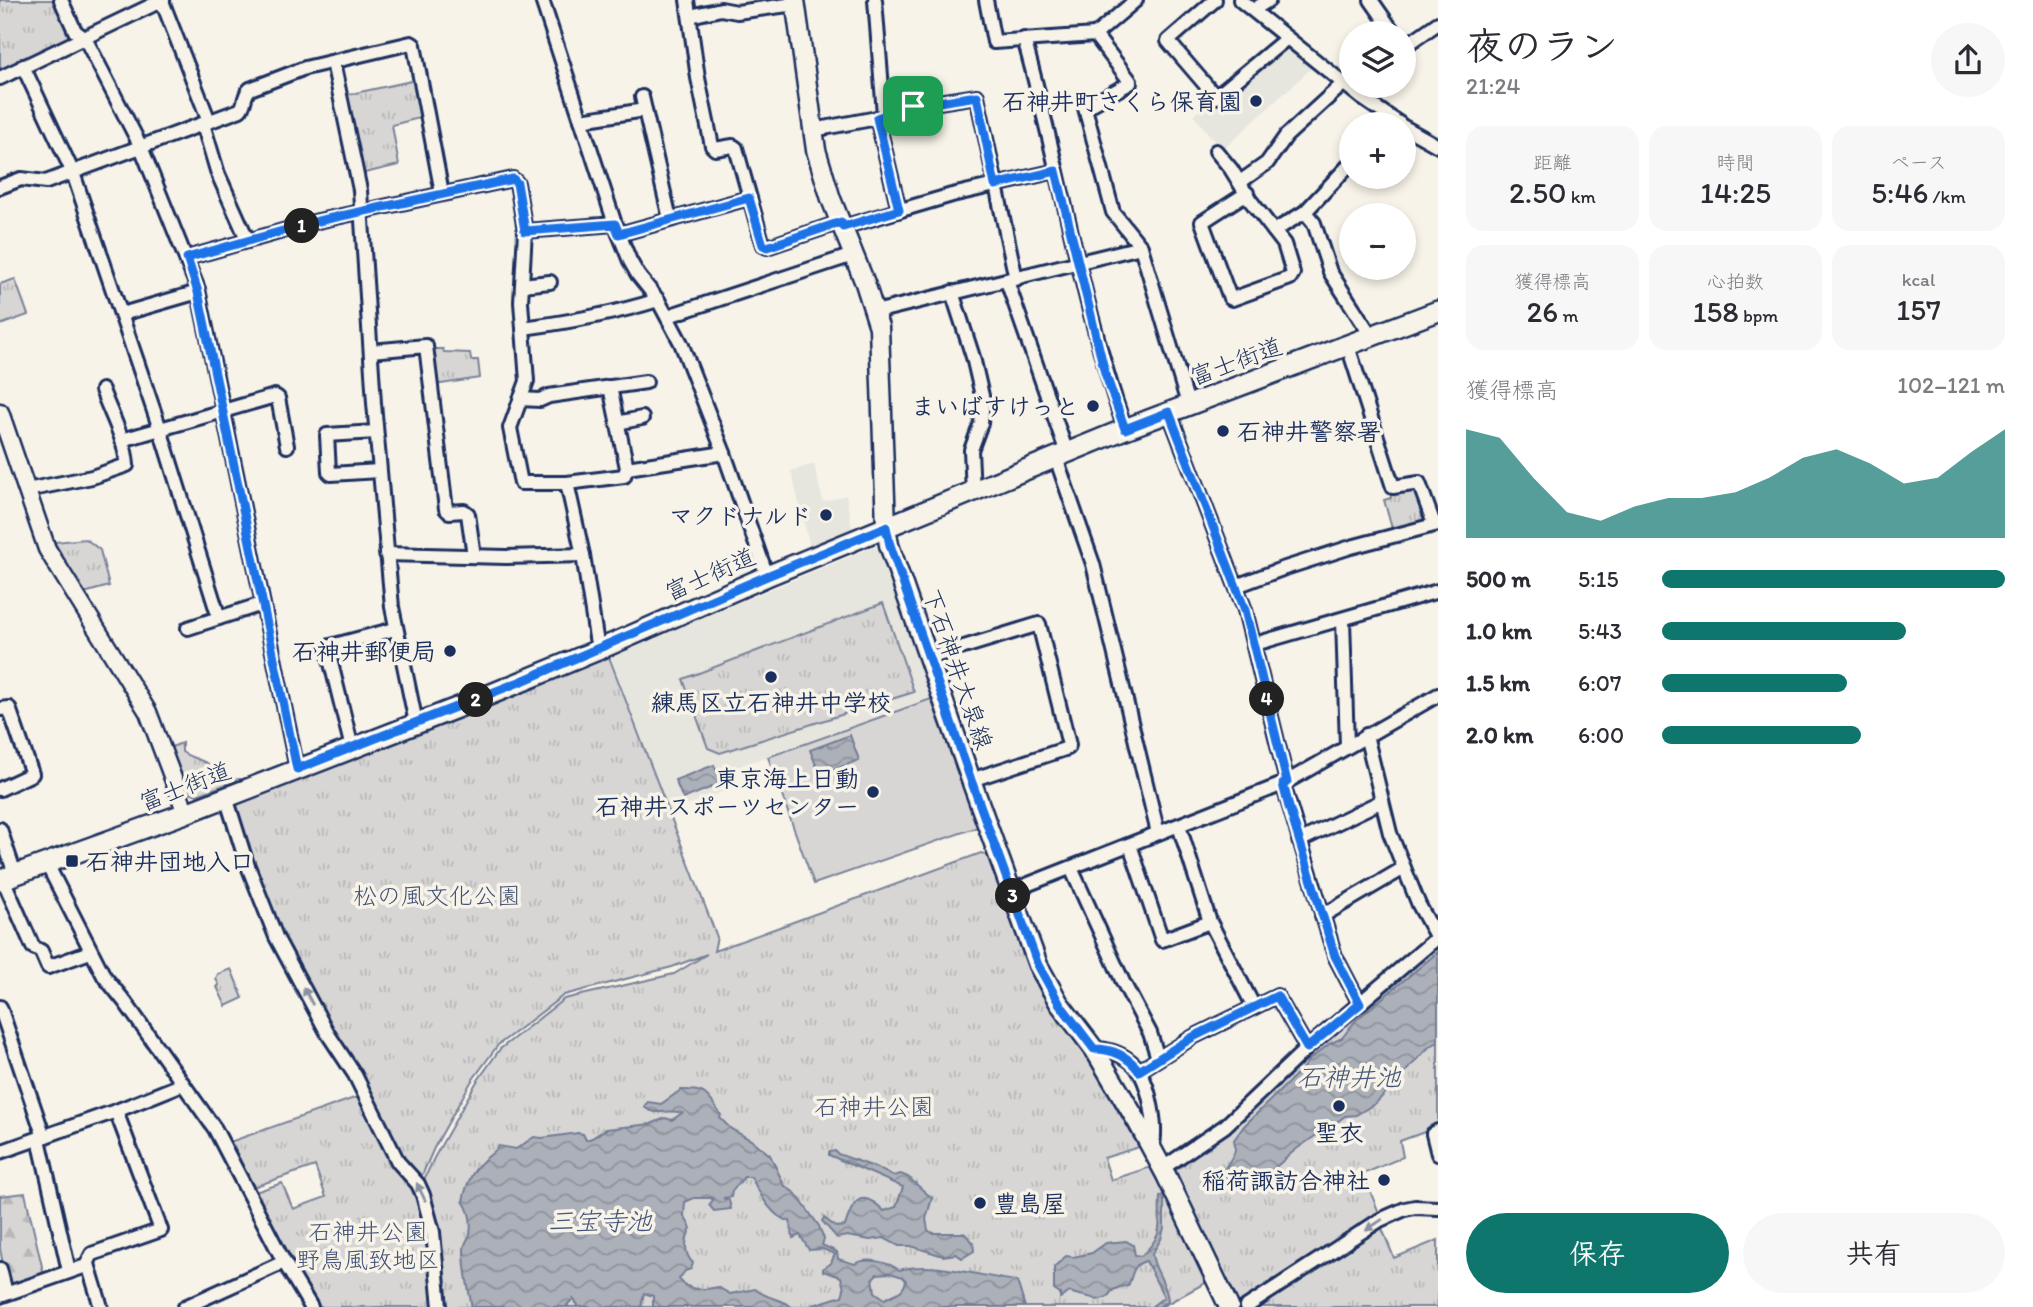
<!DOCTYPE html>
<html lang="ja">
<meta charset="utf-8">
<style>
:root{--surface:#fff;--page:#f7f7f7;--text:#2b2b33;--muted:#7c7c81;--accent:#0f766e}
body{margin:0;font-family:Itim,"Klee One",sans-serif;background:var(--page);color:var(--text);height:100vh;display:flex;flex-direction:column;font-size:26px;white-space:nowrap}
*{box-sizing:border-box;margin:0}
p{font-size:23px;color:var(--muted)}
.icon{flex:none;width:38px;height:38px;fill:none;stroke:currentColor;stroke-width:2;stroke-linecap:round;stroke-linejoin:round}
.map{position:relative;flex:1;overflow:hidden}
.side{display:flex;flex-direction:column;background:var(--surface);width:595px}
.side>*{flex:none}
.fabs{position:absolute;left:1339px;top:21px;display:grid;gap:14px}
.fabs a{display:grid;place-items:center;width:77px;height:77px;border-radius:50%;background:var(--surface);box-shadow:0 4px 10px #0003;font-size:35px}
.pin{position:absolute;display:grid;place-items:center;width:60px;height:60px;color:#fff;margin:-30px;border-radius:14px;box-shadow:0 4px 10px #0006}
.km{position:absolute;width:35px;height:35px;margin:-18px;border-radius:50%;background:#222;color:#fff;font-size:19px;line-height:35px;text-align:center}
.round{display:grid;place-items:center;flex:none;width:74px;height:74px;border-radius:37px;background:var(--page)}
.summary{display:flex;align-items:center;justify-content:space-between;height:119px;padding:0 28px}
h1{font-size:38px;font-weight:600;line-height:52px}
.figures{display:grid;grid-template-columns:repeat(3,1fr);gap:10px;height:119px;padding:7px 28px}
.figures div{display:grid;align-content:center;border-radius:18px;background:var(--page);text-align:center}
.figures b{font-size:30px;font-weight:600}
.figures small{font-size:19px;font-weight:400}
.figures p{font-size:19px}
.chart{height:196px;padding:14px 28px}
.chart p{display:flex;justify-content:space-between}
.chart svg{width:100%;height:126px;margin-top:7px;fill:var(--accent);opacity:.7}
.cta{display:flex;gap:14px;margin-top:auto;padding:14px 28px}
.cta a{flex:1;height:80px;border-radius:42px;background:var(--accent);color:#fff;font-size:28px;font-weight:600;line-height:80px;text-align:center}
.cta a+a{background:var(--page);color:var(--text)}
ul{padding:0 28px;list-style:none;font-size:23px}
li{display:grid;grid-template-columns:112px 84px 1fr;align-items:center;height:52px}
li i{height:18px;border-radius:9px;background:var(--accent)}
main{display:flex;flex:1;min-height:0}
.map>svg:first-child{display:block}
.built{fill:#e6e5de}
.green{fill:#d7d6d4;stroke:#798299;stroke-width:2}
.forest{fill:url(#forest-firs);stroke:#798299;stroke-width:2}
.park{fill:url(#park-tufts);stroke:#798299;stroke-width:2}
.water{fill:url(#water-waves);stroke:#727c95;stroke-width:2;fill-rule:evenodd}
.lines{fill:none;stroke-linecap:round;stroke-linejoin:round}
.minor-casing{stroke:#1b2f5e;stroke-width:18}
.tertiary-casing{stroke:#1b2f5e;stroke-width:21}
.secondary-casing{stroke:#1b2f5e;stroke-width:23}
.primary-casing{stroke:#1b2f5e;stroke-width:24}
.minor{stroke:#f7f3e8;stroke-width:12}
.tertiary{stroke:#f7f3e8;stroke-width:16}
.secondary{stroke:#f7f3e8;stroke-width:18}
.primary{stroke:#f7f3e8;stroke-width:19}
.oneway{fill:#8991a3}
.route-casing{stroke:#fff;stroke-width:14}
.route{stroke:#1a73e8;stroke-width:9}
.poi-dot{fill:#1b2f5e;stroke:#f7f3e8;stroke-width:2.5}
.labels{text-anchor:middle;dominant-baseline:central;stroke-width:7;stroke-linejoin:round;paint-order:stroke}
.poi-label{font-size:24px;font-weight:bold;fill:#1b2f5e;stroke:#f7f3e8;text-anchor:end}
.street-label{font-size:24px;fill:#1b2f5e;stroke:#f7f3e8}
.park-label{font-size:24px;fill:#415076;stroke:#f7f3e8}
.water-label{font-size:26px;font-style:italic;fill:#465679;stroke:#f7f3e8}
</style>
<main>
<div class="map">
<svg width="1438" height="1307" viewBox="0 0 1438 1307">
<defs>
<pattern id="forest-firs" width="22" height="20" patternUnits="userSpaceOnUse" patternTransform="scale(1.75)"><rect width="22" height="20" fill="#d7d6d4"/><path d="M5 1l3.5 6h-7zM16 11l3.5 6h-7z" fill="#b8b8b8"/></pattern>
<pattern id="park-tufts" width="24" height="20" patternUnits="userSpaceOnUse" patternTransform="scale(1.75)"><rect width="24" height="20" fill="#d7d6d4"/><path d="M3 7l-1-3M5 7V3M7 7l1-3M15 17l-1-3M17 17v-4M19 17l1-3" fill="none" stroke="#b8b8b8"/></pattern>
<pattern id="water-waves" width="16" height="10" patternUnits="userSpaceOnUse" patternTransform="scale(1.75)"><rect width="16" height="10" fill="#acb0b9"/><path d="M0 5q4-4 8 0t8 0" fill="none" stroke="#8b909a"/></pattern>
</defs>
<rect width="100%" height="100%" fill="#f7f3e8"/>
<filter id="ink" filterUnits="userSpaceOnUse"><feTurbulence type="fractalNoise" baseFrequency=".0143" numOctaves="2"/><feDisplacementMap in="SourceGraphic" scale="14" xChannelSelector="R" yChannelSelector="G"/><feConvolveMatrix kernelMatrix="1 2 1 2 8 2 1 2 1" color-interpolation-filters="sRGB"/></filter>
<g filter="url(#ink)">
<g class="built">
<polygon points="1290,47 1314,66 1222,150 1193,115 1212,101 1217,107 1285,48"/>
<polygon points="814,464 823,502 846,495 852,528 810,546 791,471"/>
<polygon points="873,547 879,549 931,698 734,768 740,785 670,812 610,656"/>
</g>
<polygon class="green" points="931,699 978,827 814,884 768,757"/>
<polygon class="forest" points="25,1193 44,1275 7,1285 0,1249 0,1196"/>
<g class="park">
<polygon points="0,0 57,0 73,37 0,73"/>
<polygon points="416,80 423,117 392,125 399,165 360,174 346,95"/>
<polygon points="15,279 28,315 0,325 0,284"/>
<polygon points="435,349 443,349 444,352 470,353 471,360 478,360 480,378 441,384 436,383 432,354"/>
<polygon points="1413,486 1427,517 1425,523 1393,532 1384,500 1391,498 1390,492"/>
<polygon points="86,539 100,550 109,586 84,593 54,542"/>
<polygon points="883,603 914,692 720,753 708,748 683,679"/>
<polygon points="609,657 717,937 714,951 981,853 988,855 1022,951 1041,993 1087,1056 1139,1147 1104,1158 1111,1180 1151,1167 1207,1282 1161,1307 443,1307 422,1184 434,1158 476,1083 500,1049 564,999 674,974 707,954 672,967 564,995 498,1045 471,1082 434,1148 420,1180 401,1159 349,1056 280,933 264,896 233,804"/>
<path d="M182,743V752C195,760 209,761 220,772L223,770L229,780L241,779L197,795L187,791L171,747Z"/>
<polygon points="1438,943 1438,1127 1400,1141 1403,1157 1363,1174 1380,1215 1240,1307 1175,1171 1249,1106 1276,1079"/>
<polygon points="231,969 243,998 226,1006 217,987 219,985 216,979 218,974"/>
<polygon points="360,1096 423,1201 436,1307 317,1307 252,1193 282,1183 293,1209 326,1197 315,1166 250,1188 227,1143"/>
<polygon points="1381,1226 1394,1258 1438,1240 1438,1307 1259,1307"/>
</g>
<g class="water">
<polygon points="850,735 859,760 820,775 810,750"/>
<polygon points="714,765 722,783 683,799 675,780"/>
<path d="M1438,952V1042L1429,1047L1376,1103L1356,1115L1345,1116L1333,1125L1328,1121L1323,1125L1321,1132L1295,1150L1268,1174L1247,1178L1237,1187L1229,1189L1224,1170C1230,1158 1238,1155 1234,1140L1244,1126L1301,1070L1309,1060L1329,1044L1342,1038L1356,1020Z"/>
<path d="M681,1090C708,1089 707,1095 721,1115L720,1118L731,1129L751,1140L770,1155L784,1185L796,1194L819,1226L824,1239L822,1245L837,1252L838,1259L855,1264C866,1257 889,1262 899,1270C933,1260 981,1277 1017,1281L1025,1307H798L810,1306L842,1296L844,1289L841,1277L823,1271V1268L831,1263L835,1254L823,1249L809,1250L800,1235L793,1238L790,1221C772,1219 759,1192 751,1177H744L732,1191L731,1197L723,1198L729,1200L731,1209L714,1211L709,1205L713,1200L711,1198H694L685,1202L684,1216L691,1228C685,1239 683,1253 693,1263L691,1269L685,1271L679,1279C689,1292 703,1290 718,1287L730,1294L755,1289C767,1299 780,1298 792,1307H653V1296L644,1293L641,1307H577L578,1305L573,1299L567,1305L569,1307H472C468,1288 464,1270 464,1250C464,1243 468,1240 470,1234C472,1222 470,1211 463,1201C466,1186 471,1172 482,1162C488,1156 494,1153 499,1146L516,1149L534,1137L542,1138L578,1133L583,1134L586,1140L592,1138L606,1129L651,1124L665,1118L672,1120L682,1113C667,1108 656,1117 644,1107L645,1105L648,1102L661,1104ZM890,1273L903,1277L906,1281C903,1294 894,1293 885,1299L875,1292L873,1278L877,1274Z"/>
<path d="M835,1151L838,1154L877,1168L893,1176L901,1174L908,1177L932,1198L926,1219L928,1230L932,1233H964L973,1242L974,1251L962,1258L956,1254L943,1256L911,1246H899L884,1238L870,1240L847,1236L837,1238L822,1221L824,1218L836,1227L845,1226C853,1200 861,1188 884,1211L896,1207L903,1187L829,1155V1152Z"/>
<path d="M1164,1195V1228L1161,1239L1152,1254C1154,1271 1168,1285 1168,1301L1159,1307H1151L1164,1297L1146,1261C1132,1264 1133,1275 1128,1286C1120,1286 1111,1289 1108,1297L1097,1300C1090,1296 1079,1296 1070,1292L1060,1298V1294L1054,1290V1267L1066,1256L1073,1257L1092,1253L1106,1243L1126,1241L1133,1245L1135,1255L1141,1256C1166,1233 1158,1226 1160,1196Z"/>
</g>
<g class="lines">
<g class="minor-casing">
<g id="minor">
<polyline points="61,0 75,31 86,40 141,147 198,289 297,769"/>
<polyline points="542,0 615,224 630,261 638,275 658,300 681,343 724,453 767,576"/>
<polyline points="687,0 698,78 712,146 715,149 733,146 736,148 763,245 767,247 841,222"/>
<polyline points="875,0 884,114"/>
<polyline points="986,0 994,42 1095,35 1130,81 1130,83 1085,108 1113,212 1141,247 1188,404"/>
<polyline points="1215,0 1168,41 1216,97 1287,38"/>
<polyline points="1240,0 1362,98 1400,124"/>
<polyline points="1371,0 1394,33"/>
<polyline points="162,1 209,121"/>
<polyline points="1253,10 1269,0"/>
<polyline points="690,16 721,9 737,12 795,4"/>
<polyline points="1095,35 1136,0"/>
<path d="M1024,39C1060,168 1081,302 1125,429"/>
<polyline points="1404,47 1438,23"/>
<polyline points="333,62 360,190 374,403 392,607 416,723"/>
<polyline points="23,66 73,173 160,429 219,618"/>
<polyline points="0,78 163,0"/>
<polyline points="642,97 670,219"/>
<polyline points="877,118 899,210"/>
<polyline points="581,120 645,110"/>
<polyline points="203,124 218,174 248,241"/>
<polyline points="1404,127 1438,146"/>
<polyline points="813,130 877,118 913,106 977,96 1016,279"/>
<polyline points="1216,151 1231,169 1250,200 1284,244 1293,273 1290,278 1232,299 1230,298 1202,222 1247,193"/>
<polyline points="1351,163 1305,212 1314,223 1330,272 1372,337"/>
<polyline points="1240,182 1267,163 1286,136 1344,83"/>
<path d="M0,187L21,179L46,182L240,110C246,104 243,95 250,89L305,68L411,43L414,45L442,193"/>
<polyline points="843,227 952,195 1056,171"/>
<polyline points="525,231 615,224"/>
<polyline points="1274,231 1305,212"/>
<polyline points="619,234 749,198"/>
<polyline points="187,258 318,221 513,179 517,183 525,231 521,302 527,381 510,428 521,483 567,483 624,476 627,468 610,387"/>
<polyline points="1007,281 1067,453"/>
<polyline points="522,285 550,282"/>
<polyline points="952,292 973,357 983,400 981,423 971,450 973,492"/>
<polyline points="875,312 1141,247"/>
<polyline points="122,314 198,292"/>
<polyline points="668,316 853,255"/>
<path d="M523,328C569,322 614,314 658,300"/>
<polyline points="1348,346 1393,487 1419,483 1434,524"/>
<polyline points="371,351 426,346 446,509 449,512 464,511 468,514 474,556"/>
<polyline points="520,399 540,400 549,396 646,382"/>
<polyline points="1169,412 1245,610 1287,782"/>
<polyline points="617,423 642,418"/>
<polyline points="376,432 327,435 329,472 331,474 379,471"/>
<polyline points="122,440 275,396 278,398 287,446"/>
<polyline points="1056,458 1093,564 1158,833"/>
<polyline points="627,468 724,453"/>
<polyline points="567,483 583,555 598,650"/>
<path d="M27,490L92,477L127,465C125,438 111,415 102,390"/>
<polyline points="386,554 506,557 583,555"/>
<polyline points="1236,586 1282,569 1351,547 1438,524"/>
<polyline points="1343,620 1347,746"/>
<polyline points="188,628 262,604"/>
<polyline points="1255,644 1438,591"/>
<polyline points="928,658 1039,624 1069,745 1068,748 971,780"/>
<polyline points="0,709 9,708 32,774 0,789"/>
<polyline points="1366,735 1390,833 1419,905 1437,938"/>
<polyline points="352,748 327,647 395,629"/>
<polyline points="1283,784 1335,956 1360,1004"/>
<polyline points="226,797 246,861 276,937 328,1034 355,1075 398,1162 418,1184 423,1195 433,1232 440,1307"/>
<polyline points="1179,826 1210,922 1254,1007"/>
<polyline points="0,829 15,874"/>
<polyline points="1299,841 1382,801"/>
<polyline points="1130,845 1162,940 1210,922"/>
<polyline points="47,864 104,976 125,1002 215,1129 284,1262 311,1307"/>
<polyline points="1071,868 1123,982 1150,1033 1158,1058"/>
<polyline points="3,879 33,947 41,951 48,967 90,952"/>
<polyline points="1011,891 1283,784 1438,695"/>
<polyline points="1322,916 1404,868"/>
<polyline points="0,1007 44,1137"/>
<path d="M1094,1049C1107,1049 1120,1053 1130,1061C1149,1074 1158,1127 1152,1149"/>
<polyline points="1139,1071 1193,1037 1277,996 1307,1048"/>
<polyline points="1438,1131 1433,1134 1438,1154"/>
<polyline points="39,1139 69,1271"/>
<polyline points="0,1152 116,1111 183,1084"/>
<polyline points="1163,1168 1225,1126 1307,1048 1438,937"/>
<polyline points="88,1264 101,1307"/>
<polyline points="0,1269 6,1293"/>
<polyline points="0,1296 86,1266 92,1254 161,1230 116,1111"/>
<polyline points="185,1307 284,1262"/>
<polyline points="1246,1307 1380,1220 1405,1209 1415,1207 1438,1208"/>
</g>
</g>
<g class="tertiary-casing">
<polyline id="tertiary" points="0,412 47,549 148,712 186,813"/>
</g>
<g class="secondary-casing">
<polyline id="secondary" points="795,0 816,150 831,199 865,283 879,327 886,527 889,545 971,780 1038,965 1059,1003 1094,1049 1138,1123 1166,1175 1229,1307"/>
</g>
<g class="primary-casing">
<polyline id="primary" points="0,880 186,813 472,702 598,650 767,576 1125,429 1438,311"/>
</g>
<use href="#minor" class="minor"/>
<use href="#tertiary" class="tertiary"/>
<use href="#secondary" class="secondary"/>
<use href="#primary" class="primary"/>
</g>
<defs><path id="oneway-solid" d="M-6-.8H1V-3.2L6.5 0L1 3.2V.8H-6Z" transform="scale(1.75)"/></defs>
<g class="oneway">
<use href="#oneway-solid" transform="translate(308 996) rotate(-118)"/>
<use href="#oneway-solid" transform="translate(421 1192) rotate(-116)"/>
<use href="#oneway-solid" transform="translate(1374 1225) rotate(146)"/>
</g>
</g>
<g class="lines" filter="url(#ink)">
<g class="route-casing">
<path id="route" d="M977,96L995,185L1056,171L1105,373L1125,429L1169,412L1245,610L1287,782L1283,784L1289,807L1335,956L1360,1004L1307,1048L1277,996L1193,1037L1139,1071C1128,1056 1112,1049 1094,1049L1059,1003L1038,965L971,780L890,545L886,527L767,576L522,681L297,769L198,292L187,258L318,221L513,179L517,183L525,231L615,224L619,234L749,198L763,245L767,247L841,222L843,227L899,210L877,118L913,106Z"/>
</g>
<use href="#route" class="route"/>
</g>
<g class="poi-dot">
<circle cx="1256" cy="101" r="7"/>
<circle cx="1093" cy="406" r="7"/>
<circle cx="1223" cy="431" r="7"/>
<circle cx="826" cy="515" r="7"/>
<circle cx="450" cy="651" r="7"/>
<circle cx="771" cy="677" r="7"/>
<circle cx="873" cy="792" r="7"/>
<rect x="65" y="854" width="14" height="14" rx="3.5"/>
<circle cx="1339" cy="1106" r="7"/>
<circle cx="1384" cy="1180" r="7"/>
<circle cx="980" cy="1203" r="7"/>
</g>
<g class="labels">
<g class="poi-label">
<text x="1242" y="101">石神井町さくら保育園</text>
<text x="1079" y="406">まいばすけっと</text>
<text x="1237" y="431" text-anchor="start">石神井警察署</text>
<text x="812" y="515">マクドナルド</text>
<text x="436" y="651">石神井郵便局</text>
<text x="771" y="702" text-anchor="middle">練馬区立石神井中学校</text>
<text x="859" y="778">東京海上日動<tspan x="859" dy="28">石神井スポーツセンター</tspan></text>
<text x="86" y="861" text-anchor="start">石神井団地入口</text>
<text x="1339" y="1132" text-anchor="middle">聖衣</text>
<text x="1370" y="1180">稲荷諏訪合神社</text>
<text x="994" y="1203" text-anchor="start">豊島屋</text>
</g>
<g class="street-label">
<text transform="translate(1236 361) rotate(-20)">富士街道</text>
<text transform="translate(710 574) rotate(-24)">富士街道</text>
<text transform="translate(958 669) rotate(71)">下石神井大泉線</text>
<text transform="translate(185 786) rotate(-21)">富士街道</text>
</g>
<g class="park-label">
<text x="437" y="895">松の風文化公園</text>
<text x="874" y="1106">石神井公園</text>
<text x="368" y="1231">石神井公園<tspan x="368" dy="28">野鳥風致地区</tspan></text>
</g>
<g class="water-label">
<text x="1349" y="1077">石神井池</text>
<text x="600" y="1221">三宝寺池</text>
</g>
</g>
</svg>
<div class="fabs">
<a><svg class="icon" aria-label="layers" viewBox="0 0 24 24"><path d="M12 4l9 5-9 5-9-5zM3 14l9 5 9-5"/></svg></a>
<a>+</a>
<a>−</a>
</div>
<div class="pin" style="left:913px;top:106px;background:#1e9e55"><svg class="icon" aria-label="arrive" viewBox="0 0 24 24"><path d="M6 21V4h12l-3 4 3 4H6"/></svg></div>
<b class="km" style="left:302px;top:226px">1</b>
<b class="km" style="left:476px;top:700px">2</b>
<b class="km" style="left:1013px;top:896px">3</b>
<b class="km" style="left:1267px;top:699px">4</b>
</div>
<section class="side">
<div class="summary"><div><h1>夜のラン</h1><p>21:24</p></div><a class="round"><svg class="icon" aria-label="share" viewBox="0 0 24 24"><path d="M12 15V3M7 8l5-5 5 5M5 13v7h14v-7"/></svg></a></div>
<div class="figures">
<div><p>距離</p><b>2.50<small> km</small></b></div>
<div><p>時間</p><b>14:25</b></div>
<div><p>ペース</p><b>5:46<small> /km</small></b></div>
</div>
<div class="figures">
<div><p>獲得標高</p><b>26<small> m</small></b></div>
<div><p>心拍数</p><b>158<small> bpm</small></b></div>
<div><p>kcal</p><b>157</b></div>
</div>
<div class="chart"><p><span>獲得標高</span>102–121 m</p>
<svg viewBox="0 0 160 44" preserveAspectRatio="none"><path d="M0 44V6L10 9L20 23L30 35L40 38L50 33L60 30L70 30L80 28L90 23L100 16L110 13L120 18L130 25L140 23L150 14L160 6V44z"/></svg>
</div>
<ul>
<li><b>500 m</b>5:15<i style="width:100%"></i></li>
<li><b>1.0 km</b>5:43<i style="width:71%"></i></li>
<li><b>1.5 km</b>6:07<i style="width:54%"></i></li>
<li><b>2.0 km</b>6:00<i style="width:58%"></i></li>
</ul>
<div class="cta"><a>保存</a><a>共有</a></div>
</section>
</main>
